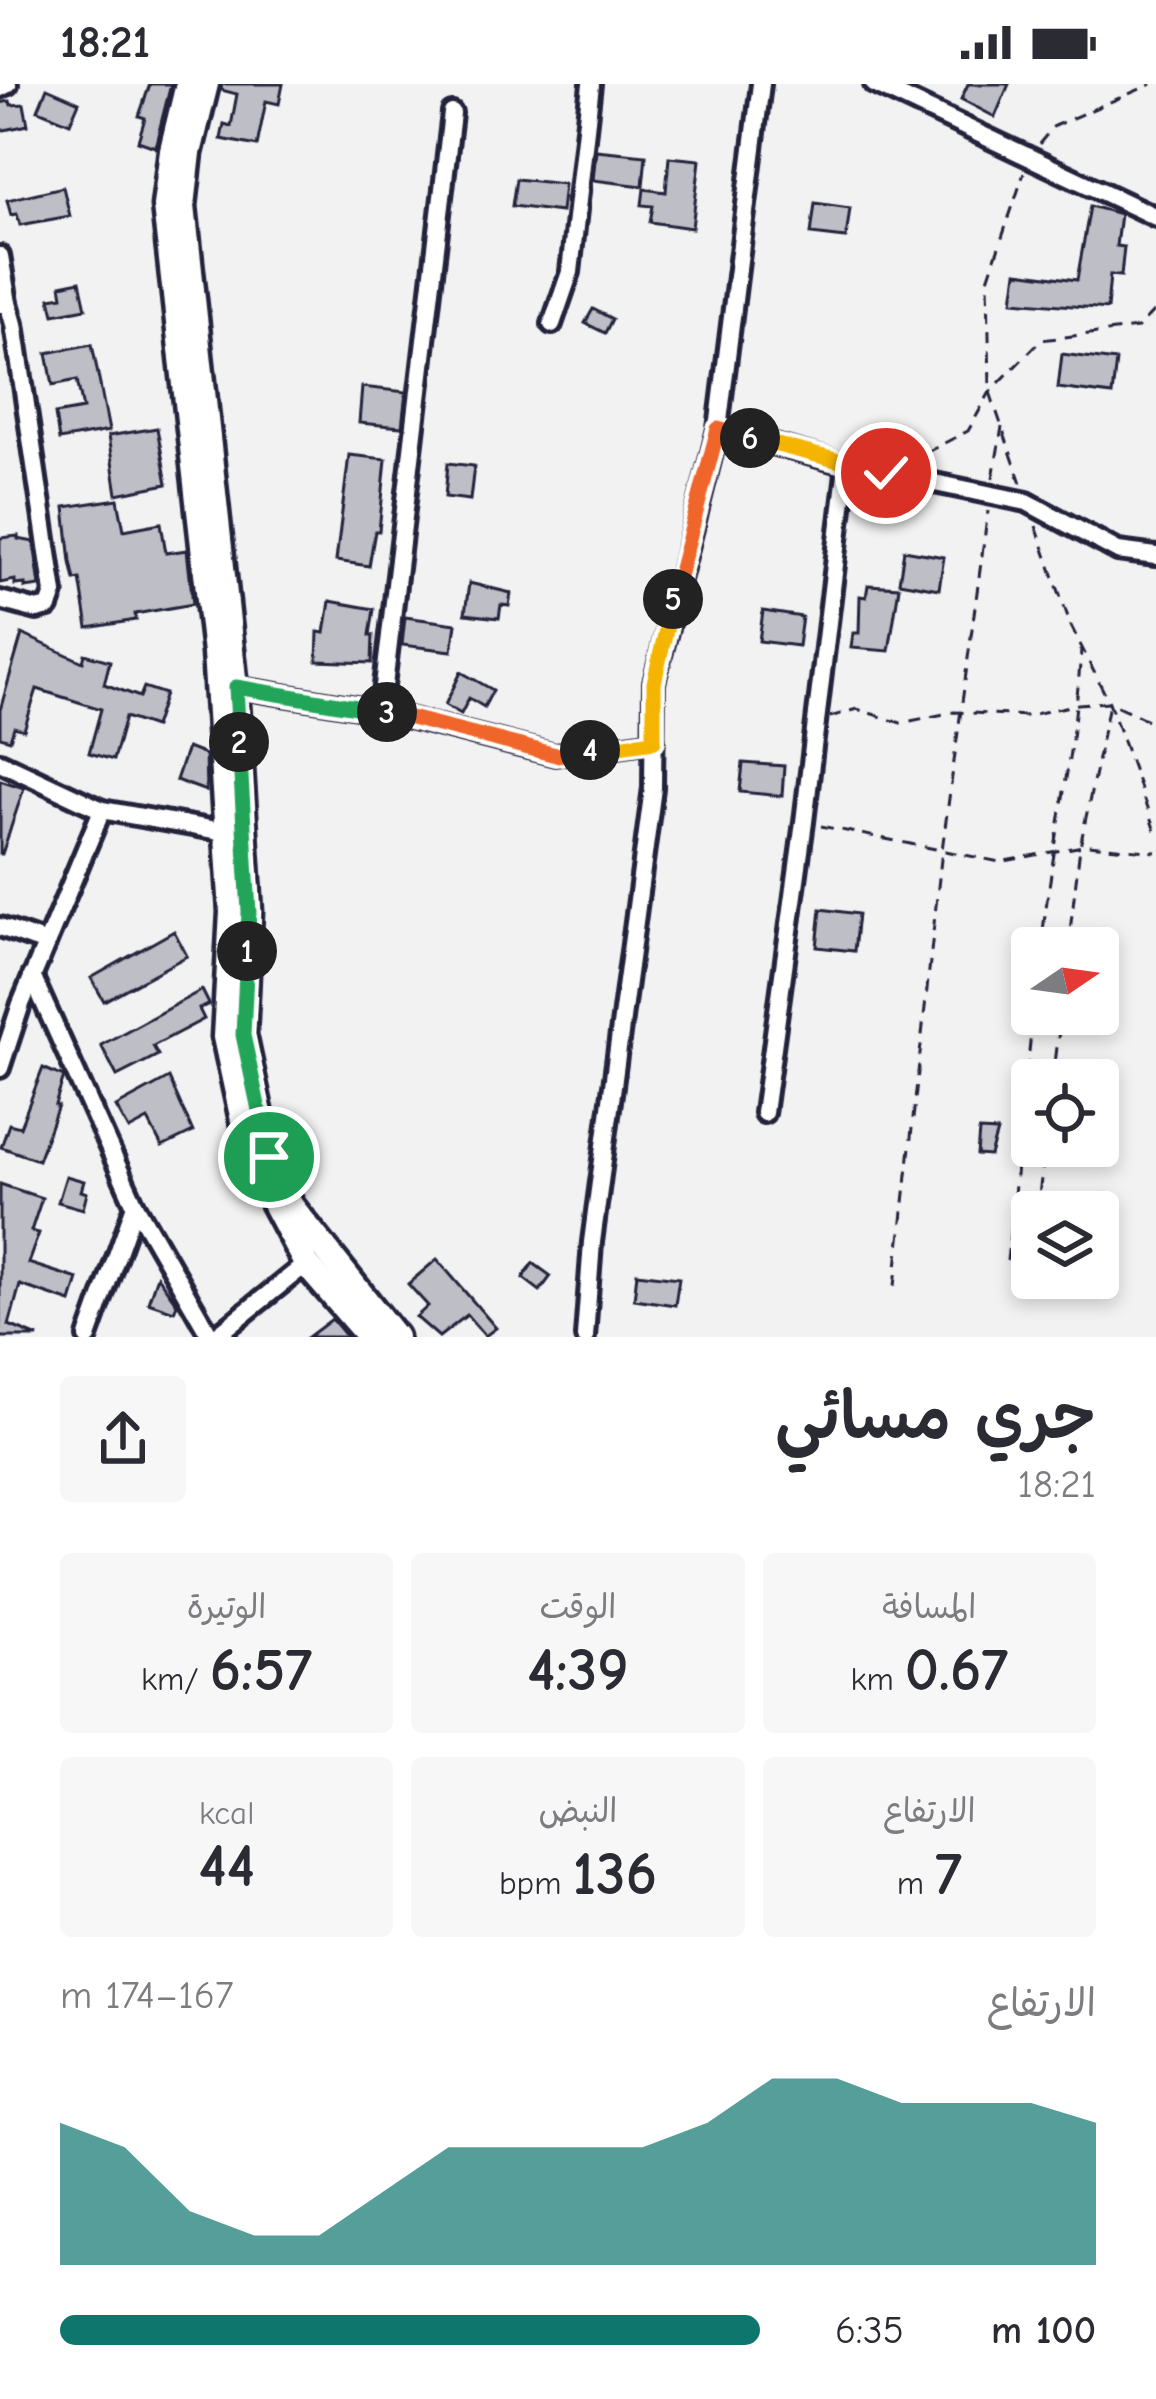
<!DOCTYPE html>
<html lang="ar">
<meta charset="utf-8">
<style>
:root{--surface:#fff;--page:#f7f7f7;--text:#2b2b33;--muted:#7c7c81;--accent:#0f766e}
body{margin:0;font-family:"Comic Neue","Playpen Sans Arabic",sans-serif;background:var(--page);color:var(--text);direction:rtl;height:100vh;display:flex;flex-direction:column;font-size:45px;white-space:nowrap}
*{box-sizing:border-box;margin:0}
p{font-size:39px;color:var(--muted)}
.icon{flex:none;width:66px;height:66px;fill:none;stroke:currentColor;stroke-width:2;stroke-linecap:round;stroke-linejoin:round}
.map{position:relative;height:1253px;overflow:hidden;direction:ltr}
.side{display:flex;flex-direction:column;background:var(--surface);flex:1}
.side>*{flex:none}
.needle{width:78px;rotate:77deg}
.controls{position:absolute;left:1011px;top:843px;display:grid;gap:24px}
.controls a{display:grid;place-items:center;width:108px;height:108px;border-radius:12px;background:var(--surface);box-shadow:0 6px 18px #0003;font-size:60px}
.pin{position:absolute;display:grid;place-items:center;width:102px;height:102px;color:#fff;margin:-51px;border:6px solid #fff;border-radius:50%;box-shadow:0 3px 12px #0007}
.km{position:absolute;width:60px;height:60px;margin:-30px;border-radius:50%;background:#222;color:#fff;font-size:33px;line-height:60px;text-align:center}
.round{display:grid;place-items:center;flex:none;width:126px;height:126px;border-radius:12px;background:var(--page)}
.head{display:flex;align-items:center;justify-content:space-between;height:204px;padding:0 60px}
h1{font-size:66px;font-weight:600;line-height:90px}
.figures{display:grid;grid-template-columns:repeat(3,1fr);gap:18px;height:204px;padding:12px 60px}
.figures div{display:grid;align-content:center;border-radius:12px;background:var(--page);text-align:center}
.figures b{font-size:60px;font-weight:600}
.figures small{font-size:33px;font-weight:400}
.figures p{font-size:33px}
.chart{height:336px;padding:24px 60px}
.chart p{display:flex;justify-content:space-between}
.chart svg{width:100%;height:216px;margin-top:12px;fill:var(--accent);opacity:.7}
ul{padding:0 60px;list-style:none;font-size:39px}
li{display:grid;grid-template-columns:192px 144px 1fr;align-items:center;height:90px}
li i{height:30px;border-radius:15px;background:var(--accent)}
.status{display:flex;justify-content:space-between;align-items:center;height:84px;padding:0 60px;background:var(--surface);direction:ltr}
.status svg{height:33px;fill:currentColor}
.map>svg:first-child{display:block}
.building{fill:#bebec6;stroke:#22223b;stroke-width:3}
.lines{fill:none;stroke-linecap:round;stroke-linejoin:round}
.street-casing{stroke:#22223b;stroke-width:26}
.secondary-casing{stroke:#22223b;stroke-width:33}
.path{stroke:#22223b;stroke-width:3;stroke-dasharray:12 9;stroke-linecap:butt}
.street{stroke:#fff;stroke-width:16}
.secondary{stroke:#fff;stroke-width:24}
.split-1-casing{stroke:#fff;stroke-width:24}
.split-2-casing{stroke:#fff;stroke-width:24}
.split-3-casing{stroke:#fff;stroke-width:24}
.split-4-casing{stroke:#fff;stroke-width:24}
.split-5-casing{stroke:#fff;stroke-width:24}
.split-6-casing{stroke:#fff;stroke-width:24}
.split-7-casing{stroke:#fff;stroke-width:24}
.split-1{stroke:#22a559;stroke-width:15}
.split-2{stroke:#22a559;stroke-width:15}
.split-3{stroke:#22a559;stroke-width:15}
.split-4{stroke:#f0652b;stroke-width:15}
.split-5{stroke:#f5b400;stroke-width:15}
.split-6{stroke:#f0652b;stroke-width:15}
.split-7{stroke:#f5b400;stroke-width:15}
</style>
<div class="status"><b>18:21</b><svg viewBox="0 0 49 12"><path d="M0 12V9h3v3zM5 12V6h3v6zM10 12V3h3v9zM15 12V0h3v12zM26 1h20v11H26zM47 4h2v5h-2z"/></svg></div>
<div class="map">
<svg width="1156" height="1253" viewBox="0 0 1156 1253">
<rect width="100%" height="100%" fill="#f2f2f3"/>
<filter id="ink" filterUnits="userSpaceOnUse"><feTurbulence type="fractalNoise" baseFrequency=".00833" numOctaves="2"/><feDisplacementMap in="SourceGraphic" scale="24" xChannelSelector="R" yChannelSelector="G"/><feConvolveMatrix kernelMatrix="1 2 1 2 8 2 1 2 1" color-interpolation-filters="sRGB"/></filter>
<g filter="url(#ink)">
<g class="building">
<polygon points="150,0 171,0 155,63 138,57 145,34 139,32"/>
<polygon points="222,0 283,0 279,20 266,17 257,62 221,55 224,40 231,42 237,10 221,6"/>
<polygon points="968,0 1009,0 995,33 961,15"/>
<polygon points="47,4 79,18 70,39 38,26"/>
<polygon points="10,17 11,21 24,20 28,41 0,47 0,19"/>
<polygon points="596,66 646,71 643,102 593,96"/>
<polygon points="669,73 700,76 692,144 650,138 653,122 642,121 644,105 666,108"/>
<polygon points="516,95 564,100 561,128 512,122"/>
<polygon points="63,103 70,132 20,141 17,130 11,131 7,116"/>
<polygon points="815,119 850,124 846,154 811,150"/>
<polygon points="1090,122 1120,130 1116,162 1124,163 1121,192 1110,191 1107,225 1013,217 1017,188 1077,196"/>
<polygon points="80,197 86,224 54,230 50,214 63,212 61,201"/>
<polygon points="593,225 612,235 605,249 585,239"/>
<polygon points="92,260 109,347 59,356 55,330 83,325 77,296 53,301 47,269"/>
<polygon points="1062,270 1116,277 1112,311 1058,304"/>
<polygon points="362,303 406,308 402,343 359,339"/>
<polygon points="157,344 167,400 117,410 108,352"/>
<polygon points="349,371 386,375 379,447 375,447 369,482 336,477"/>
<polygon points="448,379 474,382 470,416 445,413"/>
<polygon points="118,415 124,446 161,439 166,469 187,466 193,520 135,530 136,536 88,544 80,495 75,496 71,478 65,423"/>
<polygon points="18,452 18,455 34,458 40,502 25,504 25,500 15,501 15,496 0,499 0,454"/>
<polygon points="904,466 944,473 939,505 899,498"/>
<polygon points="469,499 511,509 509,522 501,521 499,534 465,530"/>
<polygon points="868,501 899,503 889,567 851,564 853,549 859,549 860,512 866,513"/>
<polygon points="330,517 374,525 370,551 373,551 372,579 317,577 318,548 325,549"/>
<polygon points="763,527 802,533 798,562 759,557"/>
<polygon points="405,533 456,540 452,567 402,561"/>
<polygon points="22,550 83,578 85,570 110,577 104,600 140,613 144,603 165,610 154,643 125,633 113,676 89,669 101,625 37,605 24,646 14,643 10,656 0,653 0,626"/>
<polygon points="461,588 493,606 484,623 469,614 461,630 445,621"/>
<polygon points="187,664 205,671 206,707 176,696"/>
<polygon points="743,679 784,682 782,712 740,708"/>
<polygon points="0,696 24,704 2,770 0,770"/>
<polygon points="821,825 858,830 854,867 817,863"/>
<polygon points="174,847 187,872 104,917 91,894"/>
<polygon points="202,906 209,920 199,925 204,935 153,962 158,971 117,992 101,961"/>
<polygon points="43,984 64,993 55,1021 58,1022 38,1076 1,1063 9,1040 20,1043"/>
<polygon points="169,994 193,1048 162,1063 148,1036 129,1046 116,1023"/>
<polygon points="979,1047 997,1048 990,1072 977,1071"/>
<polygon points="66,1092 84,1097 81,1107 87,1109 83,1125 58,1118"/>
<polygon points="0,1100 42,1114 31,1147 39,1149 28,1179 78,1195 71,1218 20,1201 9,1241 38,1253 0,1253"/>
<polygon points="437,1175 496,1244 485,1252 467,1231 439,1253 416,1233 428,1222 408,1200"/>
<polygon points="533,1179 551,1192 540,1207 523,1194"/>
<polygon points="637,1189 679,1194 675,1221 634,1215"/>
<polygon points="157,1192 177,1220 174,1227 148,1218"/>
<polygon points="332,1235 347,1253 308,1253"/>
</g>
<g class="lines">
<g class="street-casing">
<g id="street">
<polyline points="874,0 1156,133"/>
<polyline points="0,4 8,0"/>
<polyline points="0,172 8,219"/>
<polyline points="0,220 8,219 14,240 54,509 49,523 37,526 0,516"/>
<polyline points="552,240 570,188 591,0"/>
<polyline points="718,345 847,381 1027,418 1118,467 1156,472"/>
<polyline points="235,603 381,627 555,671 654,657"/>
<polyline points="381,627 452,29"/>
<polyline points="0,678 102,726 21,920 0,984"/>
<polyline points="102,726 226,748"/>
<polyline points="0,843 46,859"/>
<polyline points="32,892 135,1121 211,1253"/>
<polyline points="764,1029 804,738 847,381"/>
<polyline points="88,1253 135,1121"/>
<polyline points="215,1253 306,1180"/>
<polyline points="585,1253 592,1158 653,704 654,599 718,345 761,0"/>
</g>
</g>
<g class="secondary-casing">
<g id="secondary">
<polyline points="188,0 172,66 165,122 215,569 232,828 225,953 252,1078 306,1180 369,1253"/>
<polyline points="206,0 189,69 183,122 235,603 249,828 243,951 269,1073 291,1122 395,1253"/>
</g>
</g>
<g class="path">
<polyline points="1039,60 1054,42 1152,0"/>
<polyline points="907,378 968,347 990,308 1041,256 1138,244 1156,225"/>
<polyline points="993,394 1002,343"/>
<polyline points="1021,399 990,308 988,195 1024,89"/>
<polyline points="1036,442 1071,542 1109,618 1156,750"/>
<polyline points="830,633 857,625 901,639 954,628 1026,632 1078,620 1109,618 1156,640"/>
<polyline points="821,742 1000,778 1088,761 1156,768"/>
<path d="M1041,864C1052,764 1075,665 1081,565"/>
<polyline points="1068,864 1080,763 1109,620"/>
<polyline points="1053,996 1061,930"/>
<polyline points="1037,1128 1045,1062"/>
<polyline points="1007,1177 1033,930"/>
<polyline points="1031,1178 1032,1166"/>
<polyline points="895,1202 942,766 988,427"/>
</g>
<use href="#street" class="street"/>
<use href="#secondary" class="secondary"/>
</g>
</g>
<g class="lines" filter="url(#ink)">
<g class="split-1-casing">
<polyline id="split-1" points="247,867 243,951 269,1073"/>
</g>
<g class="split-2-casing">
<polyline id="split-2" points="239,658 249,828 247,867"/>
</g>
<g class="split-3-casing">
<polyline id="split-3" points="239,658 236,603 387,628"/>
</g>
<g class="split-4-casing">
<polyline id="split-4" points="387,628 556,671 590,666"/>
</g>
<g class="split-5-casing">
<polyline id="split-5" points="590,666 654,657 654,599 673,515"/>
</g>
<g class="split-6-casing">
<polyline id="split-6" points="673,515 718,345 750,354"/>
</g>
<g class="split-7-casing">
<polyline id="split-7" points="750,354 886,389"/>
</g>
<use href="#split-1" class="split-1"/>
<use href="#split-2" class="split-2"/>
<use href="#split-3" class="split-3"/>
<use href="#split-4" class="split-4"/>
<use href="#split-5" class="split-5"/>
<use href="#split-6" class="split-6"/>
<use href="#split-7" class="split-7"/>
</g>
</svg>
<div class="controls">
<a><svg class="needle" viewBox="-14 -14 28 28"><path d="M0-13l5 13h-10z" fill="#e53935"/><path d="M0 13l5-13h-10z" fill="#7c7c81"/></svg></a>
<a><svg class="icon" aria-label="locate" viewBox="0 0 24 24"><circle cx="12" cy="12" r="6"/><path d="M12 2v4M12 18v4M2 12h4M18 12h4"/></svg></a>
<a><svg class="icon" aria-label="layers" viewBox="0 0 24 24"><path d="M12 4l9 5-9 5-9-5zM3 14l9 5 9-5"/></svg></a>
</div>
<div class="pin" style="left:269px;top:1073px;background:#1e9e55"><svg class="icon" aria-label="arrive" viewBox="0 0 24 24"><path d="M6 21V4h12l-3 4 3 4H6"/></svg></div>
<div class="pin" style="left:886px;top:389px;background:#d93025"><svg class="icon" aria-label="check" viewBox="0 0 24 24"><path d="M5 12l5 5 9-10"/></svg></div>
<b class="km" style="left:247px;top:867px">1</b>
<b class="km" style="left:239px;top:658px">2</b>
<b class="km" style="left:387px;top:628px">3</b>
<b class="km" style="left:590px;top:666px">4</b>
<b class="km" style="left:673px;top:515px">5</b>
<b class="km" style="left:750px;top:354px">6</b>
</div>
<section class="side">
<div class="head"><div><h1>جري مسائي</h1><p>18:21</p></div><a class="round"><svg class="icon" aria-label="share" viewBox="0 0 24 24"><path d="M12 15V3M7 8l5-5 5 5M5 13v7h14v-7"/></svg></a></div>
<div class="figures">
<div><p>المسافة</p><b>0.67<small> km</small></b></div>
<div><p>الوقت</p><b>4:39</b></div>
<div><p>الوتيرة</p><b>6:57<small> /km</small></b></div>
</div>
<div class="figures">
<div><p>الارتفاع</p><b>7<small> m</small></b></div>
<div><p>النبض</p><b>136<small> bpm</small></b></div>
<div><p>kcal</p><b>44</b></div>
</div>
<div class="chart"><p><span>الارتفاع</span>167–174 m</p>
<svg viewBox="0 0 160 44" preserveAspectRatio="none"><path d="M0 44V15L10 20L20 33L30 38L40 38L50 29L60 20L70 20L80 20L90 20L100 15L110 6L120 6L130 11L140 11L150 11L160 15V44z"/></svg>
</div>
<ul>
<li><b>100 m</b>6:35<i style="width:100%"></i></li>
</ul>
</section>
